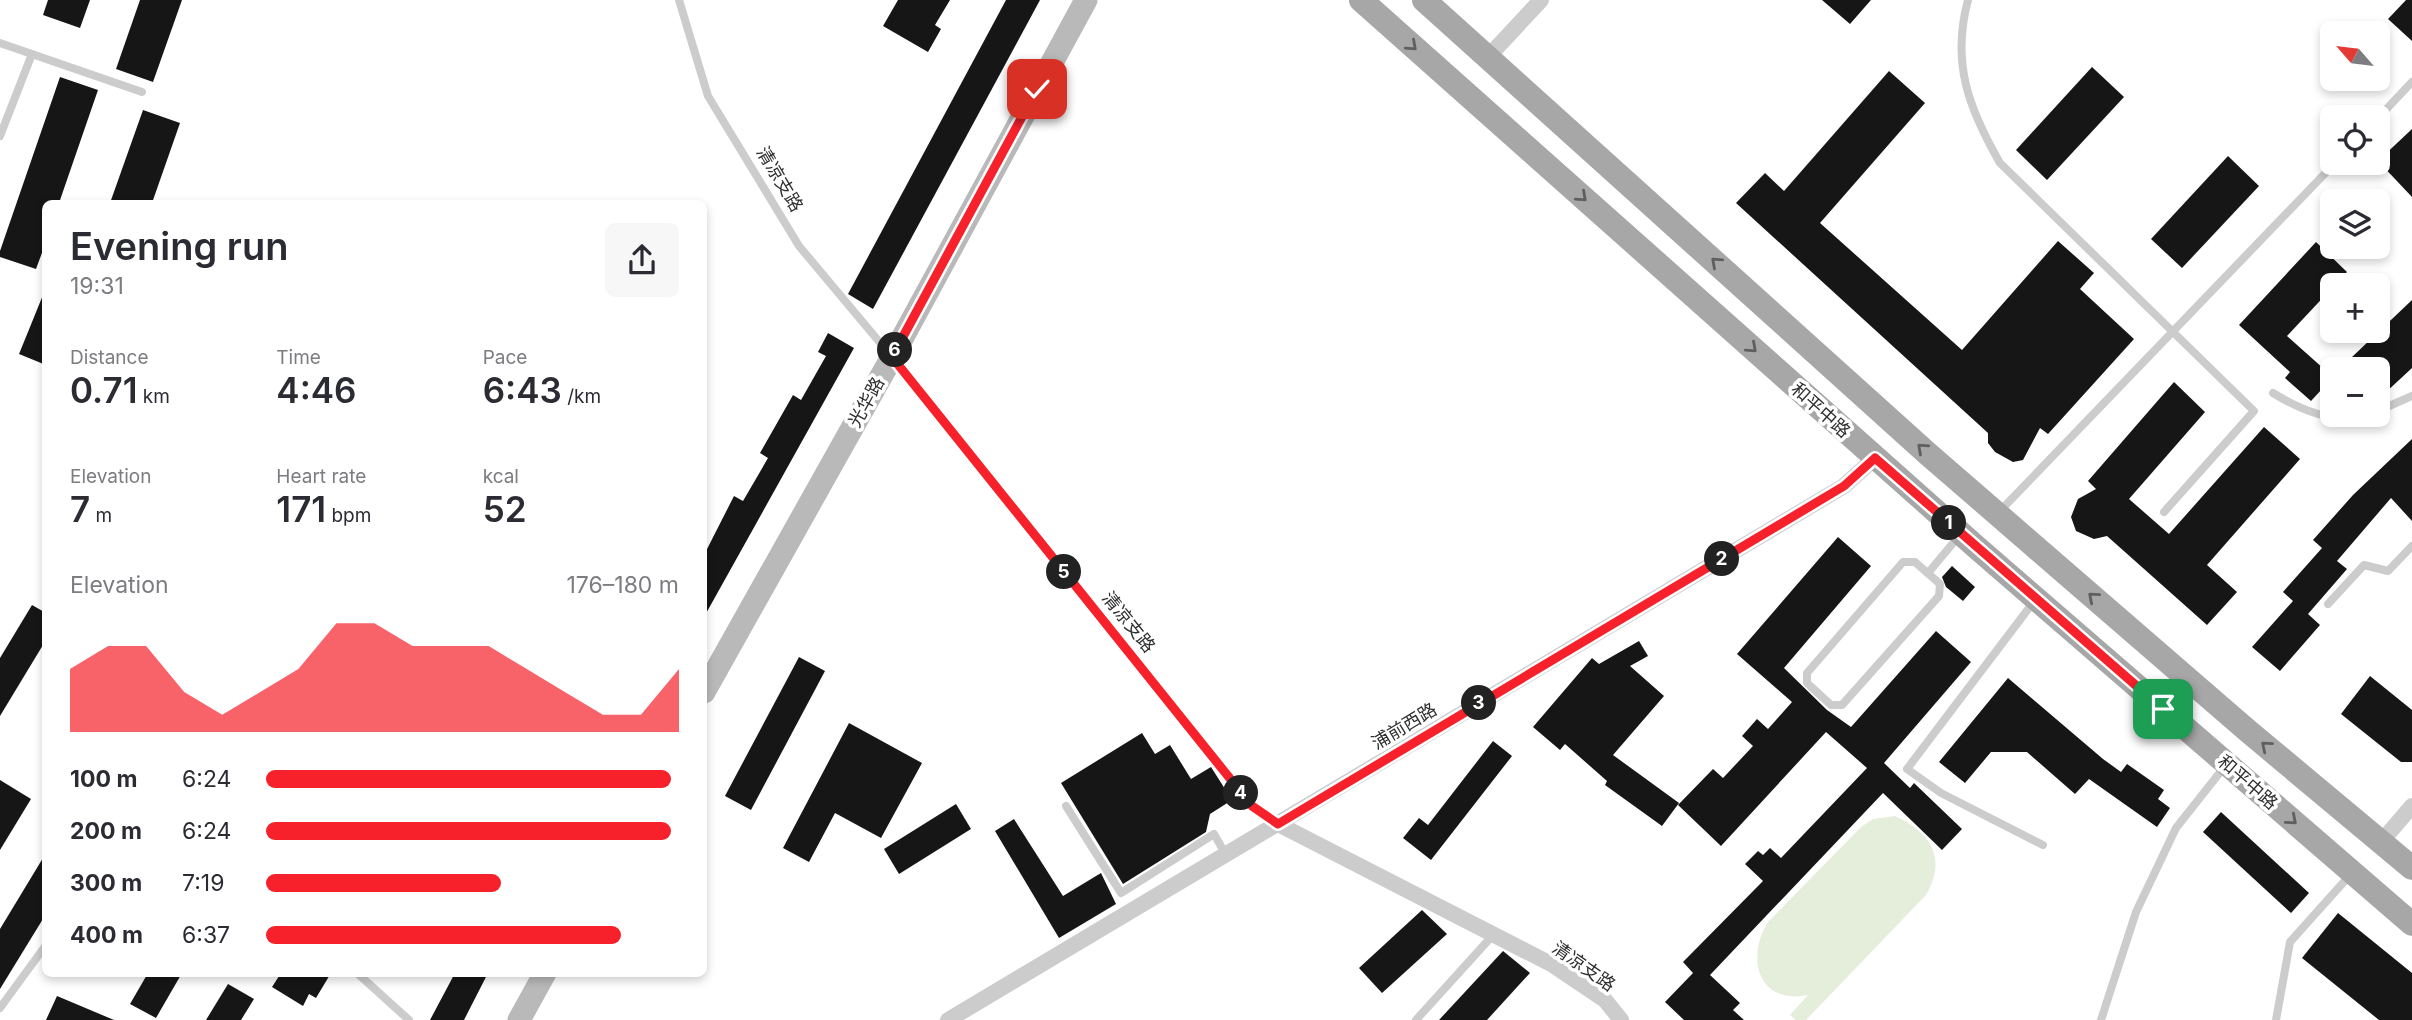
<!DOCTYPE html>
<meta charset="utf-8">
<style>
:root{--surface:#fff;--page:#f7f7f7;--text:#2b2b33;--muted:#7c7c81;--accent:#f6212b}
body{margin:0;font-family:Inter,"Noto Sans SC",sans-serif;background:var(--page);color:var(--text);height:100vh;display:flex;flex-direction:column;font-size:26px;white-space:nowrap}
*{box-sizing:border-box;margin:0}
p{font-size:23px;color:var(--muted)}
.icon{flex:none;width:38px;height:38px;fill:none;stroke:currentColor;stroke-width:2;stroke-linecap:round;stroke-linejoin:round}
.map{position:relative;flex:1;overflow:hidden}
.drawer{position:absolute;left:42px;top:200px;width:665px;height:777px;display:flex;flex-direction:column;background:var(--surface);border-radius:10px;box-shadow:0 4px 10px #0003}
.drawer>*{flex:none}
.needle{width:46px;rotate:298deg}
.controls{position:absolute;left:2320px;top:21px;display:grid;gap:14px}
.controls a{display:grid;place-items:center;width:70px;height:70px;border-radius:10px;background:var(--surface);box-shadow:0 4px 10px #0003;font-size:35px}
.pin{position:absolute;display:grid;place-items:center;width:60px;height:60px;color:#fff;margin:-30px;border-radius:14px;box-shadow:0 4px 10px #0006}
.km{position:absolute;width:35px;height:35px;margin:-18px;border-radius:50%;background:#222;color:#fff;font-size:19px;line-height:35px;text-align:center}
.round{display:grid;place-items:center;flex:none;width:74px;height:74px;border-radius:10px;background:var(--page)}
.headline{display:flex;align-items:center;justify-content:space-between;height:119px;padding:0 28px}
h1{font-size:38px;font-weight:600;line-height:52px}
.stats{display:grid;grid-template-columns:repeat(3,1fr);gap:10px;height:119px;padding:7px 28px}
.stats div{display:grid;align-content:center}
.stats b{font-size:35px;font-weight:600}
.stats small{font-size:19px;font-weight:400}
.stats p{font-size:19px}
.chart{height:196px;padding:14px 28px}
.chart p{display:flex;justify-content:space-between}
.chart svg{width:100%;height:126px;margin-top:7px;fill:var(--accent);opacity:.7}
ul{padding:0 28px;list-style:none;font-size:23px}
li{display:grid;grid-template-columns:112px 84px 1fr;align-items:center;height:52px}
li i{height:18px;border-radius:9px;background:var(--accent)}
.map>svg:first-child{display:block}
.green{fill:#e5eedb}
.building{fill:#161616}
.lines{fill:none;stroke-linecap:round;stroke-linejoin:round}
.service{stroke:#ccc;stroke-width:8}
.minor{stroke:#ccc;stroke-width:16}
.secondary{stroke:#b9b9b9;stroke-width:23}
.primary{stroke:#a7a7a7;stroke-width:24}
.oneway{stroke:#5f5f5f}
.route-casing{stroke:#fff;stroke-width:14}
.route{stroke:#f6212b;stroke-width:9}
.labels{text-anchor:middle;dominant-baseline:central;stroke-width:7;stroke-linejoin:round;paint-order:stroke}
.street-label{font-size:18px;fill:#2f2f2f;stroke:#fff}
</style>
<div class="map">
<svg width="2412" height="1020" viewBox="0 0 2412 1020">
<rect width="100%" height="100%" fill="#fff"/>
<path class="green" d="M1895,816C1932,833 1947,859 1926,895L1806,1020H1796L1790,1015L1808,995C1759,1005 1745,959 1768,922L1861,827L1873,819Z"/>
<g class="building">
<polygon points="48,0 90,0 80,28 43,15"/>
<polygon points="140,0 182,0 153,82 116,69"/>
<polygon points="898,0 950,0 935,25 941,29 928,52 883,26"/>
<polygon points="1006,0 1040,0 873,309 848,294"/>
<polygon points="1822,0 1871,0 1850,24"/>
<polygon points="2406,0 2412,0 2412,41 2388,19"/>
<polygon points="2092,67 2124,97 2047,180 2016,150"/>
<polygon points="1889,71 1925,103 1820,223 1962,350 2058,241 2094,273 2080,289 2134,339 2048,434 2040,428 2023,460 2013,462 1995,452 1988,443 1988,433 1736,203 1765,173 1784,191"/>
<polygon points="60,77 98,90 59,203 46,203 46,242 36,269 0,257 0,251"/>
<polygon points="143,110 180,123 152,203 110,203"/>
<polygon points="2412,129 2412,197 2378,161"/>
<polygon points="2228,156 2259,186 2182,268 2151,239"/>
<polygon points="2316,242 2347,272 2287,336 2333,377 2311,401 2285,378 2290,372 2239,325"/>
<polygon points="45,290 46,290 46,365 19,354"/>
<polygon points="2412,300 2412,368 2385,393 2378,386 2378,369 2363,369 2352,357"/>
<polygon points="828,333 854,348 704,617 704,555 734,496 743,501 768,458 760,453 793,395 801,400 826,356 818,352"/>
<polygon points="2174,382 2205,412 2129,499 2169,534 2264,427 2300,459 2207,565 2237,592 2207,625 2107,536 2094,539 2076,531 2071,517 2078,499 2096,489 2088,481"/>
<polygon points="2412,439 2412,521 2391,498 2337,561 2347,569 2308,614 2320,625 2280,671 2252,647 2293,601 2283,592 2322,548 2313,540 2353,495"/>
<polygon points="1838,537 1871,566 1784,668 1827,710 1851,727 1936,631 1971,662 1884,763 1910,788 1914,783 1962,829 1942,850 1883,793 1710,975 1740,1003 1733,1010 1744,1020 1684,1020 1665,1002 1693,973 1683,962 1763,881 1745,864 1758,851 1763,855 1770,848 1781,858 1867,768 1826,732 1721,846 1678,805 1713,769 1723,778 1753,746 1742,736 1757,719 1768,729 1792,702 1737,654"/>
<polygon points="1952,566 1975,587 1963,601 1946,587 1942,577"/>
<polygon points="32,605 46,613 46,640 0,716 0,658"/>
<polygon points="1639,641 1648,656 1630,666 1664,696 1613,755 1679,803 1662,826 1605,785 1607,781 1565,744 1560,750 1533,727 1592,658 1599,664"/>
<polygon points="799,657 825,671 751,810 725,796"/>
<polygon points="2370,676 2412,710 2412,762 2401,762 2341,714"/>
<polygon points="2008,678 2103,759 2121,772 2127,764 2164,790 2158,799 2170,808 2157,827 2089,779 2075,794 2027,752 1991,752 1965,783 1939,762"/>
<polygon points="849,723 922,763 881,838 835,813 809,862 783,848"/>
<polygon points="1142,733 1155,754 1170,745 1191,779 1211,767 1232,800 1210,814 1206,832 1123,884 1061,783"/>
<polygon points="1493,741 1512,756 1431,860 1403,838 1419,818 1428,825"/>
<polygon points="0,780 31,799 0,850"/>
<polygon points="956,804 971,829 899,874 884,849"/>
<polygon points="2221,812 2309,893 2291,913 2203,832"/>
<polygon points="1014,819 1063,896 1101,873 1116,904 1059,938 995,831"/>
<polygon points="46,853 46,914 0,989 0,929"/>
<polygon points="1422,910 1447,934 1382,993 1359,968"/>
<polygon points="2338,913 2412,973 2412,1020 2379,1020 2302,958"/>
<polygon points="1503,951 1530,973 1487,1020 1439,1020"/>
<polygon points="148,973 182,973 156,1018 130,1004"/>
<polygon points="281,973 331,973 316,998 309,994 303,1006 272,987"/>
<polygon points="455,973 488,973 464,1020 430,1020"/>
<polygon points="228,984 254,999 241,1020 206,1020"/>
<polygon points="57,996 114,1020 46,1020"/>
</g>
<g class="lines">
<g class="service">
<polyline points="679,0 708,96 799,246 892,357 1252,806 1278,824"/>
<path d="M1968,0C1951,63 1969,109 2000,163L2254,411L2164,512"/>
<polyline points="0,43 142,92"/>
<polyline points="2378,118 2412,82"/>
<polyline points="0,136 32,54"/>
<path d="M2273,393C2299,409 2334,425 2366,415"/>
<polyline points="2378,411 2412,396"/>
<polyline points="1999,512 2335,163"/>
<polygon points="1903,562 1915,562 1940,584 1939,596 1842,705 1831,705 1807,683 1807,673"/>
<polyline points="1928,573 1959,536"/>
<polyline points="2035,600 1907,769 1941,793 2043,845"/>
<polyline points="2328,604 2364,565 2388,571 2412,546"/>
<polyline points="1066,806 1121,893 1214,834 1226,855"/>
<polyline points="357,973 409,1020"/>
<polyline points="0,1008 46,945"/>
<polyline points="1416,1020 1494,934"/>
<polyline points="2101,1020 2136,912 2176,828 2225,766"/>
<polyline points="2276,1020 2290,942 2350,875"/>
</g>
<g class="minor">
<polyline points="1488,57 1541,0"/>
<polyline points="1278,824 1553,965 1605,1000 1621,1020"/>
<polyline points="2381,842 2412,806"/>
<polyline points="948,1020 1844,486 1875,458"/>
</g>
<g class="secondary">
<polyline points="704,692 892,357 1086,0"/>
<polyline points="519,1020 545,973"/>
</g>
<g class="primary">
<polyline points="1361,0 1975,546 2412,924"/>
<polyline points="1424,0 1928,454 2248,731 2412,868"/>
</g>
</g>
<defs><path id="oneway-chevron" d="M-2-3.5L2.5 0L-2 3.5" fill="none" stroke-width="1.6" stroke-linecap="round" stroke-linejoin="round" transform="scale(1.75)"/></defs>
<g class="oneway">
<use href="#oneway-chevron" transform="translate(1412 46) rotate(42)"/>
<use href="#oneway-chevron" transform="translate(1582 197) rotate(42)"/>
<use href="#oneway-chevron" transform="translate(1716 262) rotate(-138)"/>
<use href="#oneway-chevron" transform="translate(1752 348) rotate(42)"/>
<use href="#oneway-chevron" transform="translate(1922 448) rotate(-138)"/>
<use href="#oneway-chevron" transform="translate(2093 597) rotate(-139)"/>
<use href="#oneway-chevron" transform="translate(2266 746) rotate(-140)"/>
<use href="#oneway-chevron" transform="translate(2292 820) rotate(41)"/>
</g>
<g class="lines">
<g class="route-casing">
<polyline id="route" points="1037,89 892,357 1252,806 1278,824 1844,486 1875,458 2163,709"/>
</g>
<use href="#route" class="route"/>
</g>
<g class="labels">
<g class="street-label">
<text transform="translate(780 179) rotate(59)">清凉支路</text>
<text transform="translate(866 402) rotate(-61)">光华路</text>
<text transform="translate(1821 410) rotate(42)">和平中路</text>
<text transform="translate(1129 622) rotate(51)">清凉支路</text>
<text transform="translate(1404 726) rotate(-31)">浦前西路</text>
<text transform="translate(2248 782) rotate(41)">和平中路</text>
<text transform="translate(1584 966) rotate(35)">清凉支路</text>
</g>
</g>
</svg>
<div class="controls">
<a><svg class="needle" viewBox="-14 -14 28 28"><path d="M0-13l5 13h-10z" fill="#e53935"/><path d="M0 13l5-13h-10z" fill="#7c7c81"/></svg></a>
<a><svg class="icon" aria-label="locate" viewBox="0 0 24 24"><circle cx="12" cy="12" r="6"/><path d="M12 2v4M12 18v4M2 12h4M18 12h4"/></svg></a>
<a><svg class="icon" aria-label="layers" viewBox="0 0 24 24"><path d="M12 4l9 5-9 5-9-5zM3 14l9 5 9-5"/></svg></a>
<a>+</a>
<a>−</a>
</div>
<div class="pin" style="left:2163px;top:709px;background:#1e9e55"><svg class="icon" aria-label="arrive" viewBox="0 0 24 24"><path d="M6 21V4h12l-3 4 3 4H6"/></svg></div>
<div class="pin" style="left:1037px;top:89px;background:#d93025"><svg class="icon" aria-label="check" viewBox="0 0 24 24"><path d="M5 12l5 5 9-10"/></svg></div>
<b class="km" style="left:1949px;top:523px">1</b>
<b class="km" style="left:1722px;top:559px">2</b>
<b class="km" style="left:1479px;top:703px">3</b>
<b class="km" style="left:1241px;top:793px">4</b>
<b class="km" style="left:1064px;top:572px">5</b>
<b class="km" style="left:895px;top:350px">6</b>
<section class="drawer">
<div class="headline"><div><h1>Evening run</h1><p>19:31</p></div><a class="round"><svg class="icon" aria-label="share" viewBox="0 0 24 24"><path d="M12 15V3M7 8l5-5 5 5M5 13v7h14v-7"/></svg></a></div>
<div class="stats">
<div><p>Distance</p><b>0.71<small> km</small></b></div>
<div><p>Time</p><b>4:46</b></div>
<div><p>Pace</p><b>6:43<small> /km</small></b></div>
</div>
<div class="stats">
<div><p>Elevation</p><b>7<small> m</small></b></div>
<div><p>Heart rate</p><b>171<small> bpm</small></b></div>
<div><p>kcal</p><b>52</b></div>
</div>
<div class="chart"><p><span>Elevation</span>176–180 m</p>
<svg viewBox="0 0 160 44" preserveAspectRatio="none"><path d="M0 44V22L10 14L20 14L30 30L40 38L50 30L60 22L70 6L80 6L90 14L100 14L110 14L120 22L130 30L140 38L150 38L160 22V44z"/></svg>
</div>
<ul>
<li><b>100 m</b>6:24<i style="width:98%"></i></li>
<li><b>200 m</b>6:24<i style="width:98%"></i></li>
<li><b>300 m</b>7:19<i style="width:57%"></i></li>
<li><b>400 m</b>6:37<i style="width:86%"></i></li>
</ul>
</section>
</div>
